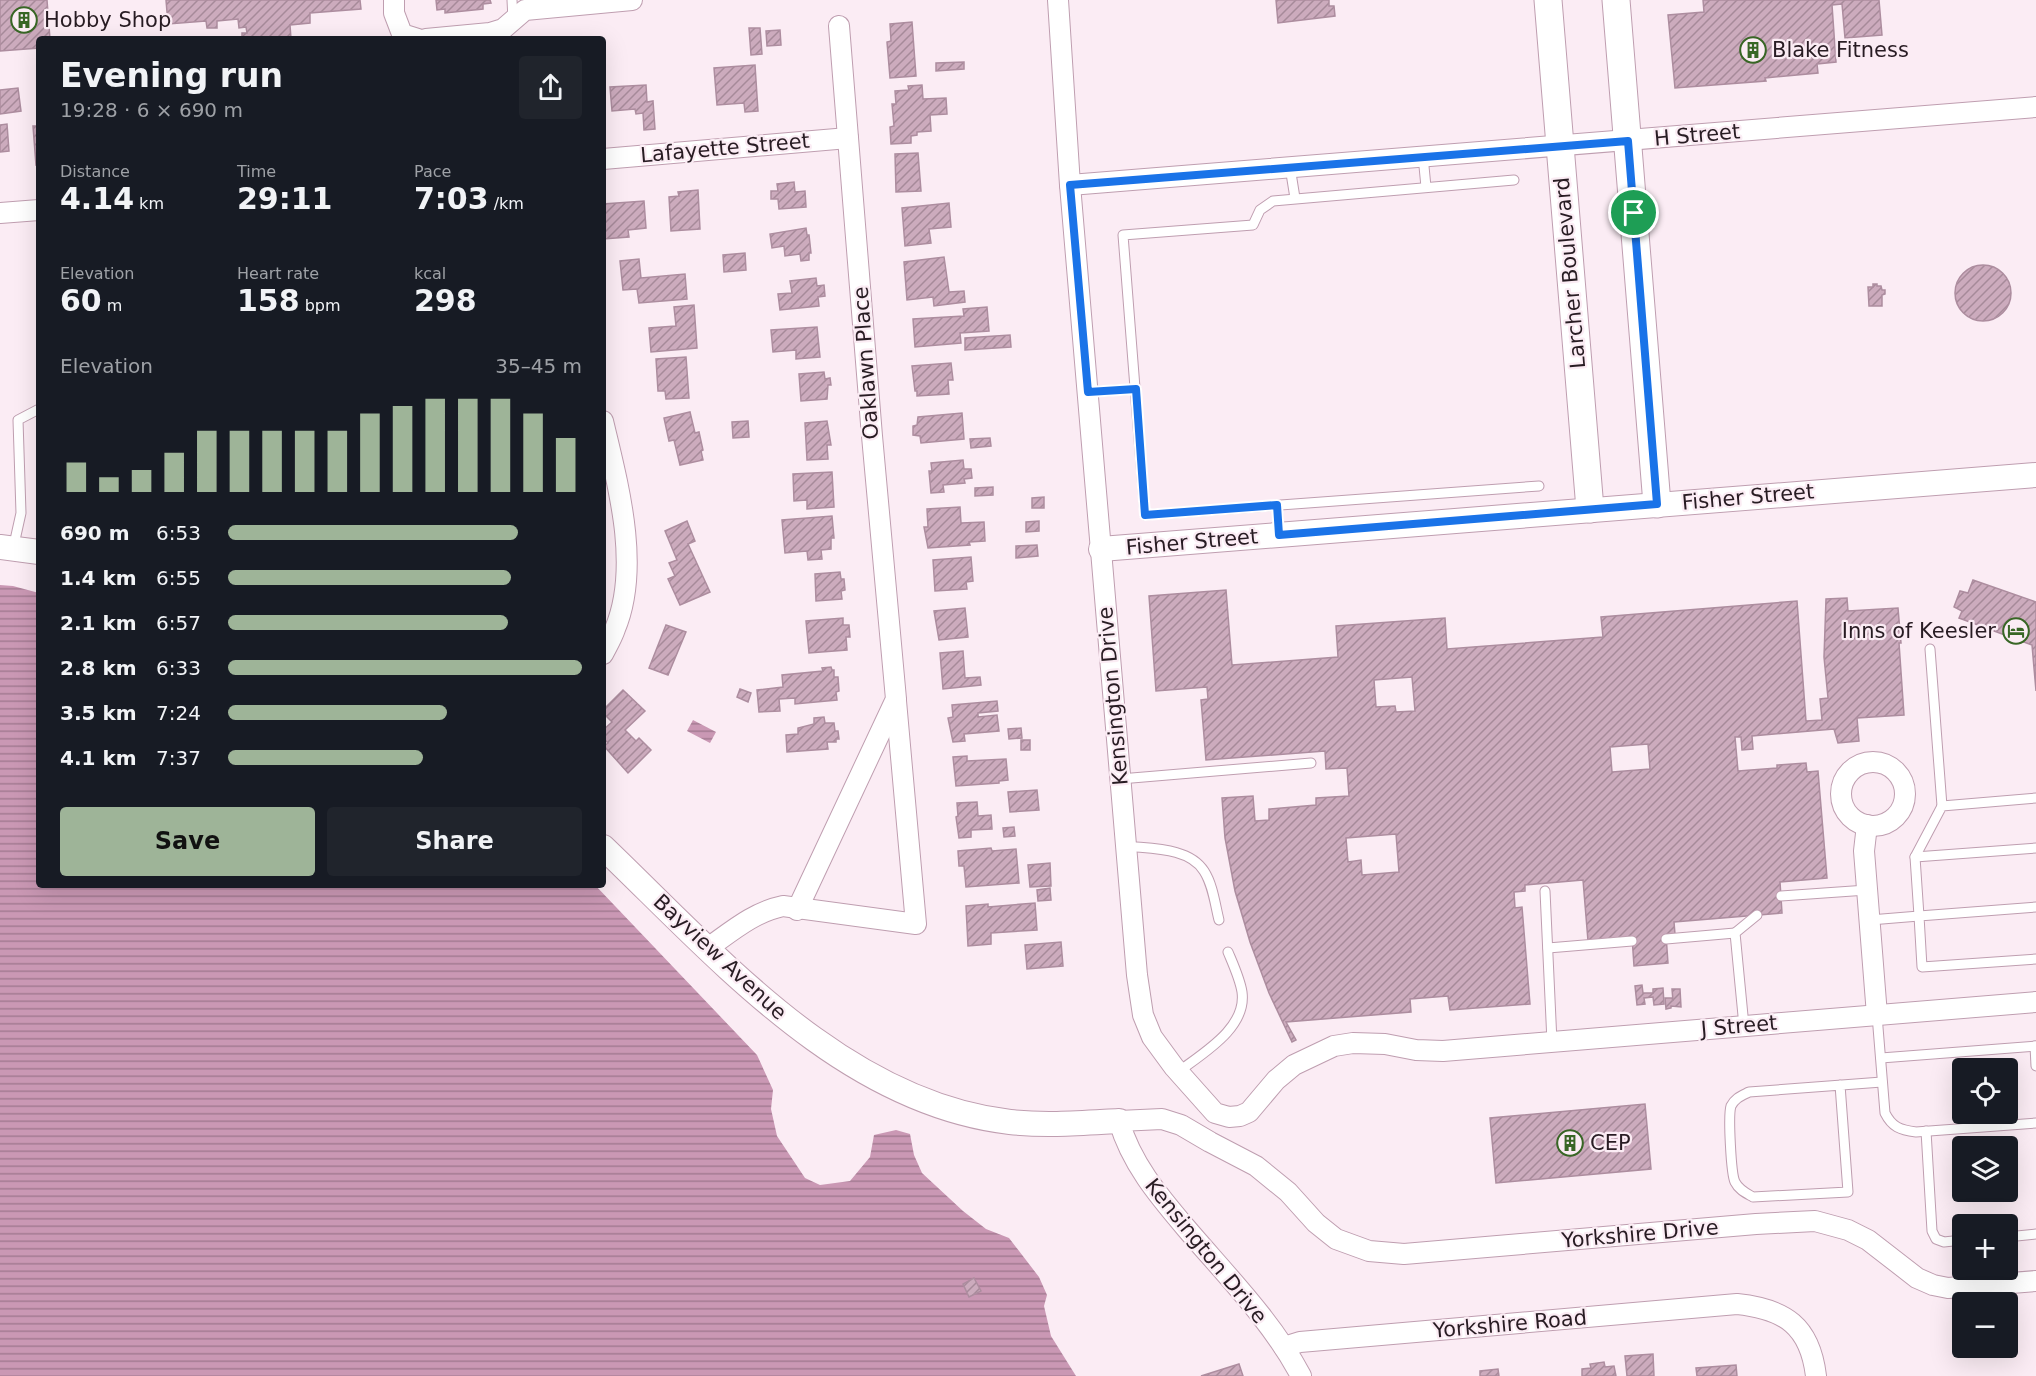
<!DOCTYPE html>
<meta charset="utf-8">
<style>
:root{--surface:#171b24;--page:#20242c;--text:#f1f3f6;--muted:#9ea1a6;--accent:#9eb498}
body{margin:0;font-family:"DejaVu Sans",sans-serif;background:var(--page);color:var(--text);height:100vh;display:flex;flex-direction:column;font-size:22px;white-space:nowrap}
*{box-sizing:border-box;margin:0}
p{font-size:20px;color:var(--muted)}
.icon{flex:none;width:33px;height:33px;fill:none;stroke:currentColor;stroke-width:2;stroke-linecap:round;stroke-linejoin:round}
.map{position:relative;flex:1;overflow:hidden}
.side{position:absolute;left:36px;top:36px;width:570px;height:852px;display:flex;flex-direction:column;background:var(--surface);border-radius:6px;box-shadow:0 6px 24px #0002}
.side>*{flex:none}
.fabs{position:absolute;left:1952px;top:1058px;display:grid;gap:12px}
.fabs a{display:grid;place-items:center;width:66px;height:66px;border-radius:6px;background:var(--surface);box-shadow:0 6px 24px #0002;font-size:30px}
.pin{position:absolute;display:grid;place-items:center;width:51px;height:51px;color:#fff;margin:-26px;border:3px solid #fff;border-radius:50%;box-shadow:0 2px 6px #0007}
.round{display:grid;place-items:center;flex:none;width:63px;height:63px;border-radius:6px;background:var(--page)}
.headline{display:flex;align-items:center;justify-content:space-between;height:102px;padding:0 24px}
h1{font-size:33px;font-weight:800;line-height:45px}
.stats{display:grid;grid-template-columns:repeat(3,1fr);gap:9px;height:102px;padding:6px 24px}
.stats div{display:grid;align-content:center}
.stats b{font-size:30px;font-weight:800}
.stats small{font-size:16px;font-weight:400}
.stats p{font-size:16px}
.chart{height:168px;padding:12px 24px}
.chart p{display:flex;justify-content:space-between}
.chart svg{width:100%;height:108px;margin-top:6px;stroke:var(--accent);stroke-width:6}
.button{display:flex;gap:12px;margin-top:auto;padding:12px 24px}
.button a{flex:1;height:69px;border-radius:6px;background:var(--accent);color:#111;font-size:24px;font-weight:800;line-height:69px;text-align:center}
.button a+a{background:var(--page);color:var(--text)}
ul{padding:0 24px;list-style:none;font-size:20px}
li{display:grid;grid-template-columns:96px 72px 1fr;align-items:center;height:45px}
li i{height:15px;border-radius:8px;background:var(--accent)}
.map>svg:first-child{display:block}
.water{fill:url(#water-rules)}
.building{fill:url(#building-hatch);stroke:#ad8d9f;stroke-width:1.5;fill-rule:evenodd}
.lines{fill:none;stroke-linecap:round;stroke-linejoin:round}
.service-casing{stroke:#bf9eb0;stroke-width:11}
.minor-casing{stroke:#bf9eb0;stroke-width:22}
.tertiary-casing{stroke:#bf9eb0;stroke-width:26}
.secondary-casing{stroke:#bf9eb0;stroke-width:29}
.service{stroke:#fff;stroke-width:9}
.minor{stroke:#fff;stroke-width:20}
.tertiary{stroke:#fff;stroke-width:24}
.secondary{stroke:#fff;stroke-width:27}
.route-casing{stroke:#fff;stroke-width:12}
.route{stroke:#1a73e8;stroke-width:8}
.labels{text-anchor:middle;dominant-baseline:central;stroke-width:4.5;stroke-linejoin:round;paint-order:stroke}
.poi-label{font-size:21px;fill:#281c23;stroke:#fbecf4;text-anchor:start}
.street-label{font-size:21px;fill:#281c23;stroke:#fbecf4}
</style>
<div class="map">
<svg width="2036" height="1376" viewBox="0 0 2036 1376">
<defs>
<pattern id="water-rules" width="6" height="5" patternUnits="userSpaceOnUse" patternTransform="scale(1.5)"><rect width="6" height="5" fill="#ca98b4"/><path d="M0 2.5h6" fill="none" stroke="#a47b92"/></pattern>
<pattern id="building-hatch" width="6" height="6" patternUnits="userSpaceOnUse" patternTransform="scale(1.5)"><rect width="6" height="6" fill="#ccabbd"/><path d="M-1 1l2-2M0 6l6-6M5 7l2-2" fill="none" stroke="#a68a99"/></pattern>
</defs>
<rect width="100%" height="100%" fill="#fbecf4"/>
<g class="water">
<polygon points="0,585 13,586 39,593 39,885 595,885 757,1055 773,1090 771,1109 777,1136 805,1178 820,1185 850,1181 870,1157 874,1135 896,1130 910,1134 914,1155 922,1173 963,1211 986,1229 1009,1238 1039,1277 1047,1295 1044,1306 1051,1336 1076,1376 0,1376"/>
<polygon points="693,720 716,732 710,743 687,731"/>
</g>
<g class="building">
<polygon points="0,0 47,0 50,39 39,39 39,48 0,51"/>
<polygon points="166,0 360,0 361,9 310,13 310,23 290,25 291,39 242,39 242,33 247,33 246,27 239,28 238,19 217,21 217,28 207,28 206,21 168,24"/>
<polygon points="436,0 490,0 491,3 483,4 483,9 445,13 445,9 437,10"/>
<polygon points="1276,0 1329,0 1329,6 1334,6 1335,16 1278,23"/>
<polygon points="1703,0 1879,0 1882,35 1845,38 1842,4 1832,5 1836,62 1817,64 1818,73 1765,78 1766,81 1675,88 1668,15 1704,12"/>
<polygon points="912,22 916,76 890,78 887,42 891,41 890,24"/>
<polygon points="749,28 760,28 762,54 751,55"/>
<polygon points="780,30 781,45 767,46 766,31"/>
<polygon points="964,62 964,69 936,71 936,63"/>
<polygon points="755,65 758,111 745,112 744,103 717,105 714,68"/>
<polygon points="646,85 647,102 653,101 655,129 644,130 643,113 636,114 635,109 612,111 610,87"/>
<polygon points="922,85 923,99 946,98 947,114 930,115 931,131 917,132 917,135 911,136 911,143 891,144 890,127 894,126 892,104 896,104 895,91 909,90 908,86"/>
<polygon points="18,88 21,111 0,114 0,90"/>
<polygon points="7,124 9,151 0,152 0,125"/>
<polygon points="33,126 39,126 39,164 36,165"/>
<polygon points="918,153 921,191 896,192 895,154"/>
<polygon points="794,182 795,192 805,191 806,207 779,209 778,199 771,199 771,191 778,191 777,184"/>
<polygon points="698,190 700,229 671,231 669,197 679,196 678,192"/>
<polygon points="644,201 646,228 628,230 629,237 603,239 603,204"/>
<polygon points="949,203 951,227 929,229 931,243 905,246 902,208"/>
<polygon points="806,228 807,235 809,235 811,253 809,253 809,260 801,261 800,254 785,256 784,246 772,248 770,234"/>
<polygon points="745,253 746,270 724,272 723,255"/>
<polygon points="944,257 949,292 964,291 965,302 934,306 933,297 907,300 904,262"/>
<polygon points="639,259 641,278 685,274 687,299 639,303 637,289 623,290 620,261"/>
<circle cx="1983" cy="293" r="28"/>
<polygon points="816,278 817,286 824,285 825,296 818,297 819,306 780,310 778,294 792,293 790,281"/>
<polygon points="1873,284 1877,284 1877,286 1881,286 1882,290 1885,290 1885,294 1882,295 1882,306 1869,306 1868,287 1873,287"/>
<polygon points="694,305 697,348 651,352 649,328 676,326 674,307"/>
<polygon points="987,307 989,331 960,333 961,343 915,347 913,319 964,316 963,309"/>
<polygon points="817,327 820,357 796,359 796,350 773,352 771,330"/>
<polygon points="1010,335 1011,347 965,350 965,338"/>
<polygon points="686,357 689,398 666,399 665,391 658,391 656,359"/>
<polygon points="951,363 953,380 948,380 949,394 917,396 917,391 915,391 912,366"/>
<polygon points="824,372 825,379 830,378 831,385 828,385 827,399 801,401 799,374"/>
<polygon points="690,412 695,433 699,432 703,450 701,451 703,460 680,465 674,440 669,441 664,418"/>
<polygon points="962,413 964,439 921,443 920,436 913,435 913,426 917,425 918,417"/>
<polygon points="748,421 749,437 733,438 732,422"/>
<polygon points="827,421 831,445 827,445 828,459 807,460 805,423"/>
<polygon points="990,438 991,446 971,448 970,439"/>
<polygon points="963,460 964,469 971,469 972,478 964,479 965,483 943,485 944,492 931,493 929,471 932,471 931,463"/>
<polygon points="832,472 834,507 807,509 807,500 794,501 793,474"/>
<polygon points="993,487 993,495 975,496 975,488"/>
<polygon points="1044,497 1044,508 1032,508 1032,498"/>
<polygon points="960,507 961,523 984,522 985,541 969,542 970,545 928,548 924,527 928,527 927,509"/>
<polygon points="832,516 834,538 831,538 831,549 821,550 822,559 808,560 807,551 785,553 782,520"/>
<polygon points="687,521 695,541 688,544 710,592 680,605 668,579 675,576 669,563 677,560 665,531"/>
<polygon points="1039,521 1039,531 1026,532 1026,522"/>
<polygon points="1037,545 1038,556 1016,558 1016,546"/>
<polygon points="971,557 973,581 966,582 967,589 935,591 933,560"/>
<polygon points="840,572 841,579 844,579 845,590 841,591 842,599 816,601 815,574"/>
<polygon points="1973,580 2036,602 2036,691 2032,645 1959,618 1962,611 1954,607 1960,591 1968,593"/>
<path d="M1226,590L1232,665L1338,657L1336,626L1445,618L1447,649L1603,637L1601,617L1797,601L1806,721L1822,720L1820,699L1828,698L1824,657L1826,599L1847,598L1848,611L1898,608L1901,643H1899L1904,715L1857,718L1859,741L1838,743L1834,729L1752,736L1753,749L1742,750L1741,737H1735L1738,771L1777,768V765L1806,763L1807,772L1818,771L1827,878L1780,882L1782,913L1674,922L1675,934L1666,935L1668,963L1634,966L1632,937L1588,941L1583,880L1525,885V891L1514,892L1515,908L1522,907L1530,1004L1450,1010L1448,996L1410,999L1411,1012L1286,1022L1296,1040L1292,1042L1269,993L1250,942L1235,891L1225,838L1222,798L1253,796L1255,821L1269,820V809L1316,805V798L1349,796L1347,768L1326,769L1325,751L1206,760L1201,700L1208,699L1207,687L1156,691L1149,596ZM1412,677L1415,711L1396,712L1395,706L1376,707L1374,680ZM1648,744L1650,769L1612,772L1610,747ZM1396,834L1399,872L1362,875L1361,860L1348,862L1346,838Z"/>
<polygon points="965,608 968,637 939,640 934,611"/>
<polygon points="843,618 843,625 849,625 850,637 846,637 847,650 809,653 806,621"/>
<polygon points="666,625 686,632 668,675 649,668"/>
<polygon points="963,651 965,678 980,677 981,685 943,689 940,653"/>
<polygon points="831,667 832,670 834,670 834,677 838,677 839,691 836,692 837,700 795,704 795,698 779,699 780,711 759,712 757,690 783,687 782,675 823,671 822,668"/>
<polygon points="740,689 751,693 748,702 737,697"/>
<polygon points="623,690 645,711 625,730 636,741 639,738 651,750 628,773 604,746 608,743 603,738 603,730 612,722 603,713 603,710"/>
<polygon points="997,701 998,711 978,713 978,717 997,715 999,731 964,734 965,741 953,742 948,718 953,717 952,705"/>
<polygon points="824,717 825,723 834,723 835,731 838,731 839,739 836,739 836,742 827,742 828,749 787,752 786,735 798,734 798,728 814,724 814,718"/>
<polygon points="1021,728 1022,738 1009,739 1008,729"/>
<rect x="1021" y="740" width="9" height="10"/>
<polygon points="967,756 967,761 1006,759 1008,780 999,781 999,783 956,786 953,757"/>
<polygon points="1037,790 1039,810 1010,812 1008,792"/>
<polygon points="977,802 978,816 991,815 992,829 971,830 971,837 959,838 956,817 958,816 957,803"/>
<polygon points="1014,827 1015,836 1004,837 1003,828"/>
<polygon points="991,848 992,851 1016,849 1019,883 966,887 964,866 959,866 958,851"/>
<polygon points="1050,863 1051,886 1030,887 1028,865"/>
<polygon points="1050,888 1051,900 1038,901 1037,890"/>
<polygon points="1035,903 1037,930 991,933 991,944 968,946 966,906 988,904 988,907"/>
<polygon points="1061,942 1063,966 1027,969 1025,945"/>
<polygon points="1642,985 1643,993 1653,993 1653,989 1663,988 1664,1004 1654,1005 1653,997 1644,998 1645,1004 1637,1005 1635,986"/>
<polygon points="1672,989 1680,989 1681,1007 1671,1006 1671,1008 1666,1009 1665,998 1672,998 1673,1001"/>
<polygon points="1645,1104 1651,1169 1496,1183 1490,1118"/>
<polygon points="974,1278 981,1291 969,1297 963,1284"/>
<polygon points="1653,1354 1654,1376 1627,1376 1625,1356"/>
<polygon points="1604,1362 1605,1367 1614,1366 1616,1376 1582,1376 1582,1369 1591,1368 1590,1364"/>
<polygon points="1239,1364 1243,1376 1201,1376"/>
<polygon points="1736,1365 1737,1376 1697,1376 1696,1368"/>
<polygon points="1498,1369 1499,1376 1480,1376 1480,1371"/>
</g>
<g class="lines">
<g class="service-casing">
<g id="service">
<polyline points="512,0 513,20"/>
<polyline points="1423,156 1426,187"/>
<polyline points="1290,167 1295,198"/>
<polyline points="1514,180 1273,201 1260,210 1253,225 1123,235 1145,515 1539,486"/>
<polyline points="1088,392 1136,389"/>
<polyline points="1277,505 1279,535"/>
<polyline points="13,549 21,513 18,420 39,409"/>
<polyline points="1930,649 1942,806"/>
<polyline points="1120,779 1311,763"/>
<path d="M1126,846C1150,849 1189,847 1204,871C1213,885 1215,904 1219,920"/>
<polyline points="1915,857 2036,848"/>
<polyline points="1545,891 1552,1042"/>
<polyline points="1781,896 1867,890"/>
<polyline points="2036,907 1919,916 1922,967 2036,959"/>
<polyline points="1870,920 1919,916 1915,857 1942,806 2036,798"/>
<polyline points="1666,939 1735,933"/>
<polyline points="1548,948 1632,941"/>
<path d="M1877,1015L1885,1113C1892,1127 1900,1130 1916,1132L2036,1123"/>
<polyline points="1744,1026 1735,933 1757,915"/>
<polyline points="2035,1046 2036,1066"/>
<polyline points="1881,1058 2036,1046"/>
<path d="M1178,1072C1203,1053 1247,1028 1242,992C1240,979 1233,964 1228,952"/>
<path d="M1840,1085L1848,1192L1753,1197C1746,1193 1739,1190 1735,1182C1731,1174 1728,1115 1731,1106C1735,1098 1741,1096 1749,1092L1882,1082"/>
<polyline points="1926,1131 1932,1231 1936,1239 1944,1242 1962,1240"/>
<polyline points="2007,1237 2036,1234"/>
</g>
</g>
<g class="minor-casing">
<g id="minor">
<polyline points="394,0 394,13 402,34 418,39"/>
<polyline points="1058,0 1070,185 1137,975 1143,1015 1152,1037 1174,1067 1215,1113 1229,1117 1240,1116 1249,1112 1276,1080 1294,1065 1334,1046 1353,1043 1385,1044 1416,1050 1443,1051 2036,1002"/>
<polyline points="426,39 490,33 503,29 525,10 632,0"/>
<polyline points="603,159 848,138"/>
<polyline points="1070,185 2036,107"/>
<polyline points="0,213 39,210"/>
<path d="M603,421C618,484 641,567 615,629C612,638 607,646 603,654"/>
<circle cx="1873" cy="794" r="32"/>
<polyline points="1867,825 1864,851 1877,1015"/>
<polyline points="797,910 896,699 872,436 839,26"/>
<path d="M708,948C732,931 754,912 783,906L916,924L896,701"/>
<path d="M1284,1347L1300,1342L1737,1304C1785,1309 1810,1326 1816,1376"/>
<path d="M1301,1376C1272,1321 1226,1275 1186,1228C1158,1195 1131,1163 1119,1121L1162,1119L1181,1125L1210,1142L1256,1166L1288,1192L1316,1223L1336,1239L1369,1251L1404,1254L1756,1224L1815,1221L1848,1230L1868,1240L1917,1278L1933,1285L1948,1288L2036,1281"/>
</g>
</g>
<g class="tertiary-casing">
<g id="tertiary">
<polyline points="0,547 39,552"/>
<polyline points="1101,549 2036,475"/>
<path d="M603,847C717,956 843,1103 1010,1122C1046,1126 1082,1123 1119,1121"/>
</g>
</g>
<g class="secondary-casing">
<g id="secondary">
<polyline points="1548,0 1590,509"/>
<polyline points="1616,0 1657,504"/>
</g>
</g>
<use href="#service" class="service"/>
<use href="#minor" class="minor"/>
<use href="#tertiary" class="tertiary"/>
<use href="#secondary" class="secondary"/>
</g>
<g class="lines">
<g class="route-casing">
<polygon id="route" points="1628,141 1657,504 1279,535 1277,505 1145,515 1136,389 1088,392 1070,185"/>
</g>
<use href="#route" class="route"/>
</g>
<defs>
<g id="building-ring" transform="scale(1.35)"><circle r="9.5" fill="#fbecf4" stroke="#386625" stroke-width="1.5"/><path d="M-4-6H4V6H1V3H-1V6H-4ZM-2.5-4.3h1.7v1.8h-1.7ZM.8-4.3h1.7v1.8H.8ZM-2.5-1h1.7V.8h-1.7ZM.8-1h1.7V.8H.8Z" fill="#386625"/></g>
<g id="hotel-ring" transform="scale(1.35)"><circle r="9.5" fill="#fbecf4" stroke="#386625" stroke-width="1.5"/><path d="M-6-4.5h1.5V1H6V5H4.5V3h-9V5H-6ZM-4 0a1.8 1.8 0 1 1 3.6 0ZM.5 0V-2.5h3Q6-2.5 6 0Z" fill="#386625"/></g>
</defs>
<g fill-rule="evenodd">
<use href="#building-ring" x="24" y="20"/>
<use href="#building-ring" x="1753" y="50"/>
<use href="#hotel-ring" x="2016" y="631"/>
<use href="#building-ring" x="1570" y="1143"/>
</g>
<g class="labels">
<g class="poi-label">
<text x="44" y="20">Hobby Shop</text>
<text x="1772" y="50">Blake Fitness</text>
<text x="1996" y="631" text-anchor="end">Inns of Keesler</text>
<text x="1590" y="1143">CEP</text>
</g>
<g class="street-label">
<text transform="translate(1697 135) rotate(-5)">H Street</text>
<text transform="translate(725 148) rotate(-5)">Lafayette Street</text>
<text transform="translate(1570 273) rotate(-95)">Larcher Boulevard</text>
<text transform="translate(866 363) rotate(-94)">Oaklawn Place</text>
<text transform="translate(1748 497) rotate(-5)">Fisher Street</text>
<text transform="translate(1192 542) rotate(-5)">Fisher Street</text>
<text transform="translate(1113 696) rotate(-95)">Kensington Drive</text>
<text transform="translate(720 957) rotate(43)">Bayview Avenue</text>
<text transform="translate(1739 1026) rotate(-5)">J Street</text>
<text transform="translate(1640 1234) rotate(-5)">Yorkshire Drive</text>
<text transform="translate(1206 1251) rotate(51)">Kensington Drive</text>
<text transform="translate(1510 1324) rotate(-5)">Yorkshire Road</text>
</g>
</g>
</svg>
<div class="fabs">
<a><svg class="icon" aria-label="locate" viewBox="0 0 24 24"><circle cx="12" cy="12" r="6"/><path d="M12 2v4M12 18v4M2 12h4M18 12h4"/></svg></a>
<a><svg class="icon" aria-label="layers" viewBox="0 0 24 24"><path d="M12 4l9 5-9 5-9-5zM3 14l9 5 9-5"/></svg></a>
<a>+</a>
<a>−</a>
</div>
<div class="pin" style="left:1634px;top:213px;background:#1e9e55"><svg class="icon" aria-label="arrive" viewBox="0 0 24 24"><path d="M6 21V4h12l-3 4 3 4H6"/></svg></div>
<section class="side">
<div class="headline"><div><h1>Evening run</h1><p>19:28 · 6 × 690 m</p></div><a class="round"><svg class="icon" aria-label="share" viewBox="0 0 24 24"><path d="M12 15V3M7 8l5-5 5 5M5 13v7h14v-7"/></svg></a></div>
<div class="stats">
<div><p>Distance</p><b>4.14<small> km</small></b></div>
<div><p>Time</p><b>29:11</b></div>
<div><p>Pace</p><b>7:03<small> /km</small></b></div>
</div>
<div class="stats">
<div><p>Elevation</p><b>60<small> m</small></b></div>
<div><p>Heart rate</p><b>158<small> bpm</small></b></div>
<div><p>kcal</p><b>298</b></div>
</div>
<div class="chart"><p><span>Elevation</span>35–45 m</p>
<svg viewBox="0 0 160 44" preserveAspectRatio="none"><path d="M5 44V32M15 44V38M25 44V35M35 44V28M45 44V19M55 44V19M65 44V19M75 44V19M85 44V19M95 44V12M105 44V9M115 44V6M125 44V6M135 44V6M145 44V12M155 44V22"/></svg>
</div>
<ul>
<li><b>690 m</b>6:53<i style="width:82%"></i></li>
<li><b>1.4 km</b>6:55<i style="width:80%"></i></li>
<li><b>2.1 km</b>6:57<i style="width:79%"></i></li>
<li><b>2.8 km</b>6:33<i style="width:100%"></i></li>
<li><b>3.5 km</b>7:24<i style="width:62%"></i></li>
<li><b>4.1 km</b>7:37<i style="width:55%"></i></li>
</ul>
<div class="button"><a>Save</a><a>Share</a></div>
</section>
</div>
